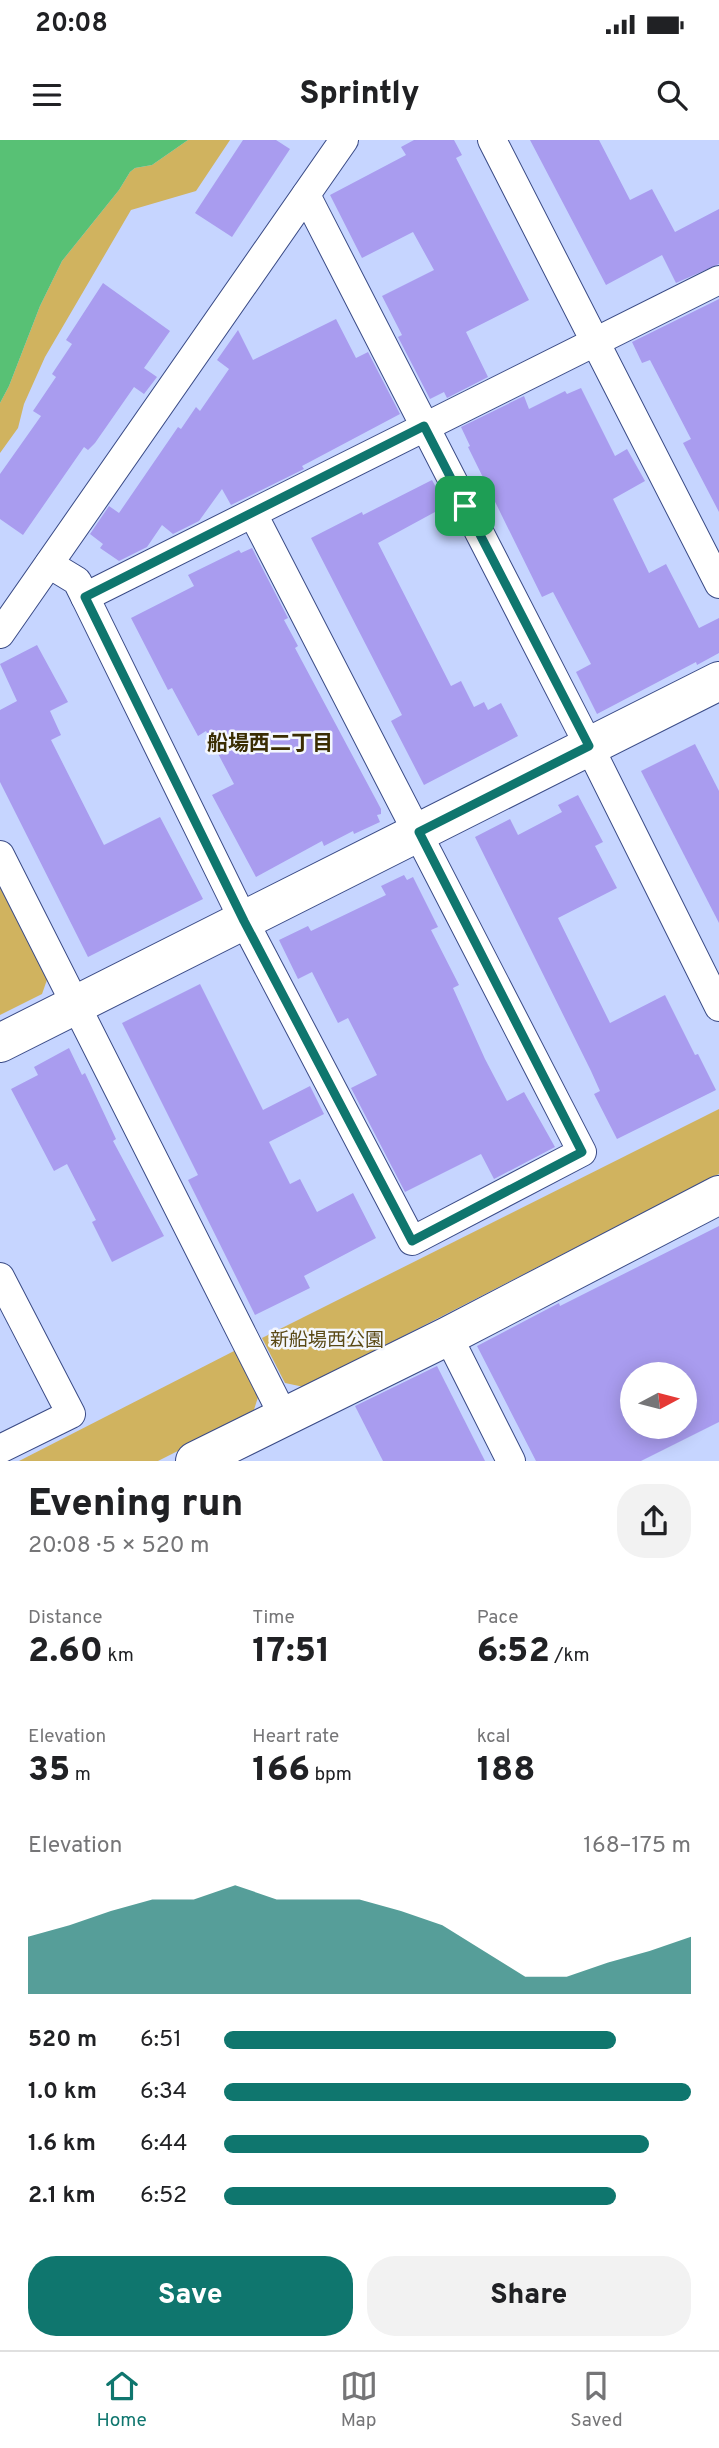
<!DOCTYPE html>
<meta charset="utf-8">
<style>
:root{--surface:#fff;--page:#f2f2f2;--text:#202124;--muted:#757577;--line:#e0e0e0;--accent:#0f766e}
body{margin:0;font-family:Overpass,"Noto Sans JP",sans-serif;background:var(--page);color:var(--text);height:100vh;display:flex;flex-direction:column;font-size:26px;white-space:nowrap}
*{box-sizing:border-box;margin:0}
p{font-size:23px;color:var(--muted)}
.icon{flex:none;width:38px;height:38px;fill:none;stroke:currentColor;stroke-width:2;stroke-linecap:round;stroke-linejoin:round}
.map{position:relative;height:1321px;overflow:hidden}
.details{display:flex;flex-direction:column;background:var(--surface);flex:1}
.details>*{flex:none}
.needle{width:46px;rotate:83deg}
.tools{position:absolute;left:620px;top:1222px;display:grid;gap:14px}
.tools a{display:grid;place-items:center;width:77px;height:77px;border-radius:50%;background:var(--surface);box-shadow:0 4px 18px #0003;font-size:35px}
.pin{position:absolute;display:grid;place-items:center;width:60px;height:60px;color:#fff;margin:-30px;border-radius:14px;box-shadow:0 4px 10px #0006}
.round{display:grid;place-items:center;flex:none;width:74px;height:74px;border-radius:28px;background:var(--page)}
.overview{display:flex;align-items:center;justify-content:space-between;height:119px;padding:0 28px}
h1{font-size:38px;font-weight:800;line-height:52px}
.metrics{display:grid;grid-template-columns:repeat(3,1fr);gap:10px;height:119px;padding:7px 28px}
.metrics div{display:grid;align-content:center}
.metrics b{font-size:35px;font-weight:800}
.metrics small{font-size:19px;font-weight:400}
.metrics p{font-size:19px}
.chart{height:196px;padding:14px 28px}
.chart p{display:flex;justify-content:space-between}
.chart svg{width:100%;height:126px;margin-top:7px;fill:var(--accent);opacity:.7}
.button{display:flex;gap:14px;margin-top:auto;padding:14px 28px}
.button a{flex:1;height:80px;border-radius:28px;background:var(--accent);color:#fff;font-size:28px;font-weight:800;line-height:80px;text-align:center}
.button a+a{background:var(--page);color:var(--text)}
ul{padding:0 28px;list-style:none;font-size:23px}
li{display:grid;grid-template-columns:112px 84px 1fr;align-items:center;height:52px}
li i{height:18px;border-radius:9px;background:var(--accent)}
.status{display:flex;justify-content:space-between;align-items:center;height:49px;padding:0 35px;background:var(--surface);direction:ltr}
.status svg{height:19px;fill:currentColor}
header{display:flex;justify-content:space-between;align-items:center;height:91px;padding:0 28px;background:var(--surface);font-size:32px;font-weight:800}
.tab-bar{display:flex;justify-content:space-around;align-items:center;height:98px;border-top:2px solid var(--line);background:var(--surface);font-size:19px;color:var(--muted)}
.tab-bar a{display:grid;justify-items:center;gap:4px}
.tab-bar .active{color:var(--accent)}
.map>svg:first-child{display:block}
.green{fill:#d0b35f}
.water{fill:#58c175}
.building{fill:#a99cef;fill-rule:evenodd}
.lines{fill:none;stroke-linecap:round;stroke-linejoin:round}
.street-casing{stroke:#3a4b86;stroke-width:30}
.secondary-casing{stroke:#3a4b86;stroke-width:40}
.street{stroke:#fff;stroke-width:28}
.secondary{stroke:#fff;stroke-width:38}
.route-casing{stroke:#fff;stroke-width:14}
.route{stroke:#0f766e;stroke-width:9}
.labels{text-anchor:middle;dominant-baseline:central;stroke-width:5;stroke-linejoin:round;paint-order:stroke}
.park-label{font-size:19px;fill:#5a4916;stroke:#f4f7fe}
.neighbourhood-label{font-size:21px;font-weight:bold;fill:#3a2d02;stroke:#f4f7fe}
</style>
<div class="status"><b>20:08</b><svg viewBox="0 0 49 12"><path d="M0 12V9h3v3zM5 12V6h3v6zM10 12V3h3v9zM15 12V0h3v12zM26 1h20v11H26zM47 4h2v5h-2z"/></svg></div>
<header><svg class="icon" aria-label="menu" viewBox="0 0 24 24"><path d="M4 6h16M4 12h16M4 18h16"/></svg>Sprintly<svg class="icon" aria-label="search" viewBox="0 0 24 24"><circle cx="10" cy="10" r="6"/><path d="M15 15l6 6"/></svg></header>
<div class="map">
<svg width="719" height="1321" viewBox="0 0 719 1321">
<rect width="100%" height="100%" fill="#c6d5ff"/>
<g class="green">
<polygon points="188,0 230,0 196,51 131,70 45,217 24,264 18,288 0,313 0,263 9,246 40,166 62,121 119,50 130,32 135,28 152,25"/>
<polygon points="0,741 48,837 42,854 0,875"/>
<polygon points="719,969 719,1034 304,1247 285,1243 262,1198"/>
<polygon points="236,1210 259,1254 253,1273 158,1321 19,1321"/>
</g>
<polygon class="water" points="0,0 188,0 152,25 135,28 130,32 119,50 62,121 40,166 9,246 0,263"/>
<g class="building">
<polygon points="243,0 276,0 290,9 232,97 195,73"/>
<polygon points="414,0 454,0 462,15 456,18 529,160 466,192 488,237 447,258 444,252 430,259 398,197 402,195 382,156 434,130 413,92 362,118 330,55 406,15 401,7"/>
<polygon points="530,0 599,0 630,60 652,49 675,92 719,69 719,124 676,143 662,115 606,145"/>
<polygon points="103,143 170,191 144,228 157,237 144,254 134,247 95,303 88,310 84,307 23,395 0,379 0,334 41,276 33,271 56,237 52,234 72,204 66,200"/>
<polygon points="719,159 719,372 683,303 691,299 650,220 642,223 632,202"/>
<polygon points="336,179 356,218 368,212 400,274 302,326 304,329 231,365 222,349 199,381 173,394 162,385 147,407 119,421 100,408 103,404 90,394 109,366 119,373 178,287 181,289 196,267 200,271 229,229 217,220 238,190 253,220"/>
<polygon points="581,248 615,316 627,309 645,341 613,359 649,433 666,424 699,488 719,478 719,513 697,525 696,522 597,574 576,532 591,524 553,452 542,457 468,307 470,306 461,287 524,256 529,269 565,251 567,254"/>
<polygon points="432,340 446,366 378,403 451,546 461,541 474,567 484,562 488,570 501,563 518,596 424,645 391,581 402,575 311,398 362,372 363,375"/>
<polygon points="252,408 288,478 284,480 298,506 295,508 381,669 381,674 377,675 380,682 354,694 353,691 324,706 322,701 256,737 212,655 234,644 206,591 198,596 172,548 168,550 131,478 194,446 188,435 239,410 241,413"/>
<polygon points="37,505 68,562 50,571 61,595 51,600 104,705 160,677 203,759 88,817 0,642 0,570 17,561 0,524"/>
<polygon points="695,604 719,651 719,783 641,631"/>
<polygon points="578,655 603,702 595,706 617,748 558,778 610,883 665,855 695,915 698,914 716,950 617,999 594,954 600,951 591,931 475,697 510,679 518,695 562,672 558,665"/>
<polygon points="404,735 407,740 413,737 438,787 431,790 459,845 453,848 485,919 507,961 524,952 555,1007 494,1039 481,1014 405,1052 351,948 377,935 348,878 338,883 312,832 298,839 279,800 308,786 311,791 386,755 381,746"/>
<polygon points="200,844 263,970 310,946 324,974 269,1002 290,1044 300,1039 317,1072 353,1053 376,1098 304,1136 310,1148 255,1175 188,1040 198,1035 122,883"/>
<polygon points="69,908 82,935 85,933 116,999 113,1001 164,1096 112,1122 92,1082 96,1080 67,1024 54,1031 11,949 38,935 34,927"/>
<path d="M719,1086V1282L641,1321H536L477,1206L559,1163L560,1166ZM632,1234H684V1286H632Z"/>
<polygon points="437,1226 485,1321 383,1321 355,1266"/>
</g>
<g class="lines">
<g class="street-casing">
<g id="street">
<polyline points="492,0 719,444"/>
<polyline points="306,55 589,606 719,867"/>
<polyline points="49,424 77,441 85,457 719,140"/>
<polyline points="85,457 244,781 412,1101 582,1012 253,374"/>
<polyline points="0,494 344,0"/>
<polyline points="0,715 284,1277"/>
<polyline points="0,1137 71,1274 0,1309"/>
<polyline points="448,1196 511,1321"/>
</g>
</g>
<g class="secondary-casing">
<g id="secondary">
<polyline points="0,903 719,541"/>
<polyline points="195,1321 448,1196 719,1055"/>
</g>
</g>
<use href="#street" class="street"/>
<use href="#secondary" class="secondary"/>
</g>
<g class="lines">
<g class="route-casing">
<polygon id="route" points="424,286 589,606 419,692 582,1012 412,1101 244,781 85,457"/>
</g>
<use href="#route" class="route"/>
</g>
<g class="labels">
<g class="park-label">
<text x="327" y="1201">新船場西公園</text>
</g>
<g class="neighbourhood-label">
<text x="270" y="604">船場西二丁目</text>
</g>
</g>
</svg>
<div class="tools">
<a><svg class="needle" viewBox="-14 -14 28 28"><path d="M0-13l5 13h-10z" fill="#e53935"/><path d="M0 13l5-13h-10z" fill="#757577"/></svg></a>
</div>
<div class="pin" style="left:465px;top:366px;background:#1e9e55"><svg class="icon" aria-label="arrive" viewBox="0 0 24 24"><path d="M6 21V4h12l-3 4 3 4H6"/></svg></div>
</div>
<section class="details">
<div class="overview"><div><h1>Evening run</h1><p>20:08 · 5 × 520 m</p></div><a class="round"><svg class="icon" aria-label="share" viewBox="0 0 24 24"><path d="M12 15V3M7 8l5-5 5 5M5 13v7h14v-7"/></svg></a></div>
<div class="metrics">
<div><p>Distance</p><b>2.60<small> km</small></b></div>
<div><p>Time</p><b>17:51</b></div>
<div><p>Pace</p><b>6:52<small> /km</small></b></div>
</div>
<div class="metrics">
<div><p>Elevation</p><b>35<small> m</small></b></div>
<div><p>Heart rate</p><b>166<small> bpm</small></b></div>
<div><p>kcal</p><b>188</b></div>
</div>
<div class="chart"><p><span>Elevation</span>168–175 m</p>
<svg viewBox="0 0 160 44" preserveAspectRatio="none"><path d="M0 44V24L10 20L20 15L30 11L40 11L50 6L60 11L70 11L80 11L90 15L100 20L110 29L120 38L130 38L140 33L150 29L160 24V44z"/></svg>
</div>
<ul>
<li><b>520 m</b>6:51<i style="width:84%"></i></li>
<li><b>1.0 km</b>6:34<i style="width:100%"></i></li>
<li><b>1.6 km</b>6:44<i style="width:91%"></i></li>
<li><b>2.1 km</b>6:52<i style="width:84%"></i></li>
</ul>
<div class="button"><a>Save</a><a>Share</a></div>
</section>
<nav class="tab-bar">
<a class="active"><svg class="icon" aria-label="home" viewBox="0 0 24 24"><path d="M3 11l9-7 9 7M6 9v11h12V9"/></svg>Home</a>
<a><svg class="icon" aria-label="map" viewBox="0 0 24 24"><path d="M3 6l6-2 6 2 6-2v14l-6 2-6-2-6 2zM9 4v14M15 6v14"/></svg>Map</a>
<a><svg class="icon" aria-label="saved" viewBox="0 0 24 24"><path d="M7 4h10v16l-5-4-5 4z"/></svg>Saved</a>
</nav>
